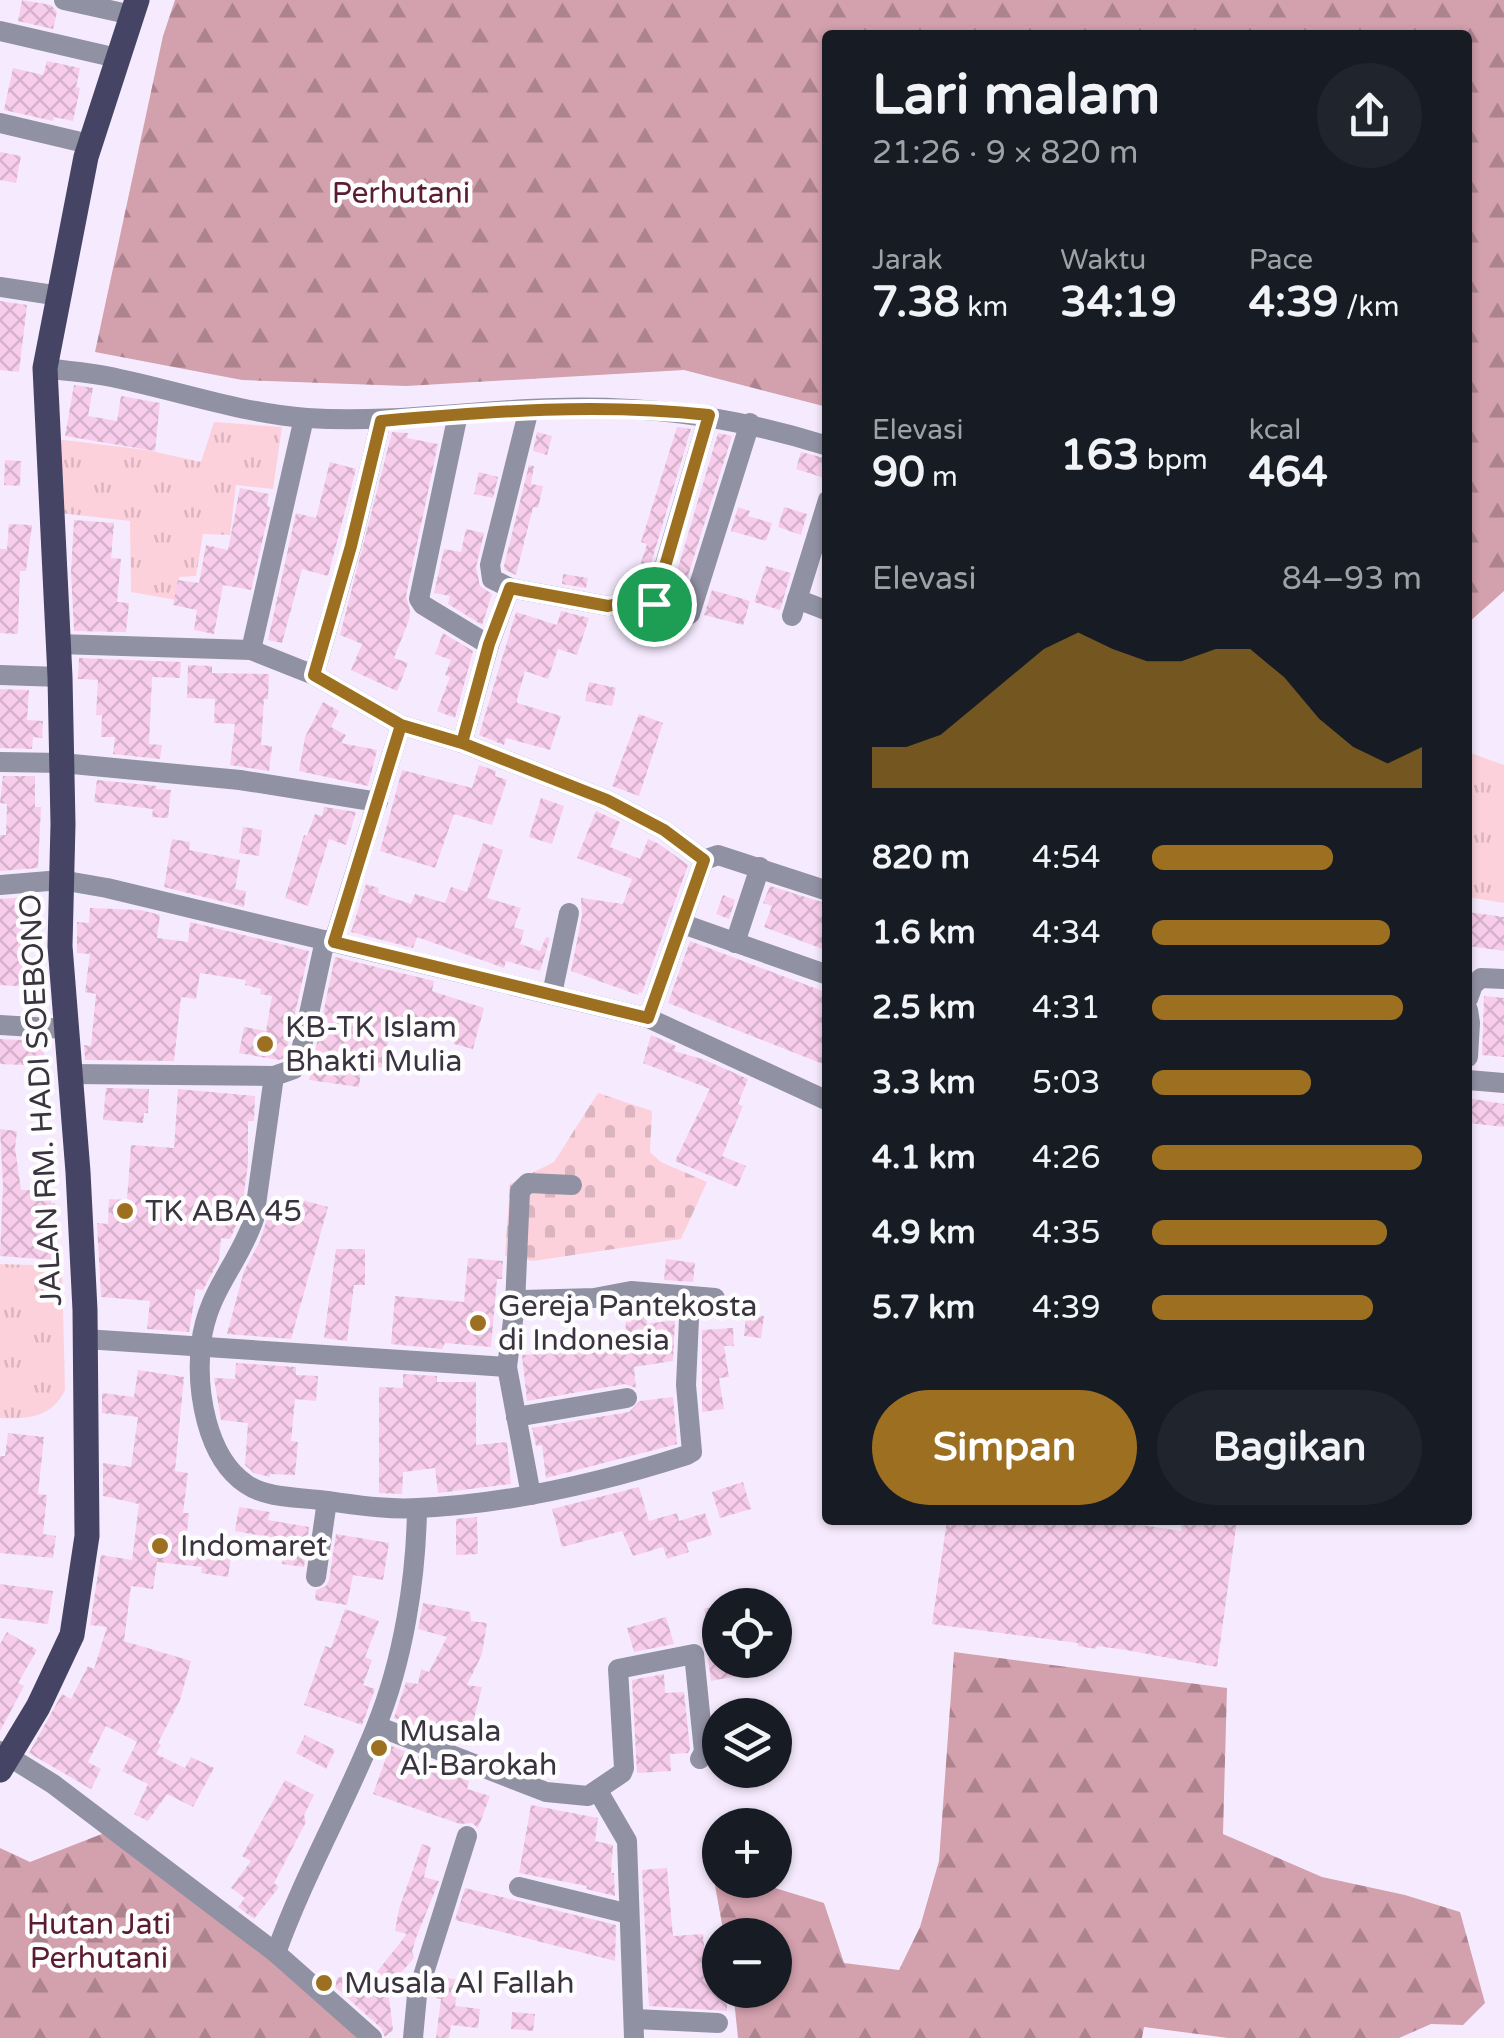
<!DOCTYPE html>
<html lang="id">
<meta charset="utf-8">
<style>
:root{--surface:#171b24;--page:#20242c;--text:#f1f3f6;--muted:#9ea1a6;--accent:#9c7020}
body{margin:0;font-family:"Varela Round",sans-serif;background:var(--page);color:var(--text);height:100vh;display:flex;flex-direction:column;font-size:38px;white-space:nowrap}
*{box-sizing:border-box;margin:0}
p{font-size:32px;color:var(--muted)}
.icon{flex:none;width:55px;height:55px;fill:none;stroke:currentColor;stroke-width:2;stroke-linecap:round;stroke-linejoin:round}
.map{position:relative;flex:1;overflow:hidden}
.side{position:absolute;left:822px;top:30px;width:650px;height:1495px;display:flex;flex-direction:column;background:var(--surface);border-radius:10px;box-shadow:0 2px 8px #0004}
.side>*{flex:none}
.buttons{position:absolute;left:702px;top:1588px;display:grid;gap:20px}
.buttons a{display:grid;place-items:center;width:90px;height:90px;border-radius:50%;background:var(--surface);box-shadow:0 2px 8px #0004;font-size:50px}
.pin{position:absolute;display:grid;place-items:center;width:85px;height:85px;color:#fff;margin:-42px;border:5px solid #fff;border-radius:50%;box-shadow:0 2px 10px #0007}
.round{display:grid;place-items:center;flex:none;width:105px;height:105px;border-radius:52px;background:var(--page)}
.summary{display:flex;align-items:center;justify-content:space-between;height:170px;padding:0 50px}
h1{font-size:55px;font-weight:700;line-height:75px}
.stats{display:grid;grid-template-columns:repeat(3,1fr);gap:15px;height:170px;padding:10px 50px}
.stats div{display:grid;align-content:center}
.stats b{font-size:42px;font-weight:700}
.stats small{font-size:28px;font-weight:400}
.stats p{font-size:28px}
.chart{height:280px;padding:20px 50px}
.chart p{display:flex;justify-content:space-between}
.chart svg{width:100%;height:180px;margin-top:10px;fill:var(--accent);opacity:.7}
.button{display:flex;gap:20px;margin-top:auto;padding:20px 50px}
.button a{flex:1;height:115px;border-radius:60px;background:var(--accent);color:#fff;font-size:40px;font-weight:700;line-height:115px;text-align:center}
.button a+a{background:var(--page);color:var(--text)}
ul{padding:0 50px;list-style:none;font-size:32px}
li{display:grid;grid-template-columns:160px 120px 1fr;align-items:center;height:75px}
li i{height:25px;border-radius:12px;background:var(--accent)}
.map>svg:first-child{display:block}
.grass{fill:url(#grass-tufts)}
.forest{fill:url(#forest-firs)}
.cemetery{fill:url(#cemetery-stones)}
.building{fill:url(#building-cross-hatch)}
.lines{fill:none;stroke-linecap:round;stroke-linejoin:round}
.street{stroke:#9191a4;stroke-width:20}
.primary{stroke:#464464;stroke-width:25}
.route-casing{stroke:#fff;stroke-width:20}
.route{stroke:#9c7020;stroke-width:12}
.poi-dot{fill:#9c7020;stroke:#fdfdfd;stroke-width:4}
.labels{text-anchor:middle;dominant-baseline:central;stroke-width:9;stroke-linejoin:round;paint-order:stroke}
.park-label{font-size:30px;fill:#5a1c32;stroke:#fdfdfd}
.poi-label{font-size:30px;fill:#3b3440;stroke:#fdfdfd;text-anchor:start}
.street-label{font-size:30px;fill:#3b3440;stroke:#fdfdfd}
</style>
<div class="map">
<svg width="1504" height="2038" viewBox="0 0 1504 2038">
<defs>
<pattern id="grass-tufts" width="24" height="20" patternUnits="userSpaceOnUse" patternTransform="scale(2.5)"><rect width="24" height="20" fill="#fdd1dc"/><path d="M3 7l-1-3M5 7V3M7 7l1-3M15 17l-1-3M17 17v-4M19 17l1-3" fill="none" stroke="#dab4be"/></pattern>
<pattern id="forest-firs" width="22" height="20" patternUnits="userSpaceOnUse" patternTransform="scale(2.5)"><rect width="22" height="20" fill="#d3a0ad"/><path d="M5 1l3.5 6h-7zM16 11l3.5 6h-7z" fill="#ac838e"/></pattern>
<pattern id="cemetery-stones" width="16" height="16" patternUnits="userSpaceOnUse" patternTransform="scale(2.5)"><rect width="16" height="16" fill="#fdd1dc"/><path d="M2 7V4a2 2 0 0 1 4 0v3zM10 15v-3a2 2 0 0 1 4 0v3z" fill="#dab4be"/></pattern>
<pattern id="building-cross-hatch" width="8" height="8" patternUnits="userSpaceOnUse" patternTransform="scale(2.5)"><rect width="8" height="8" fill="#f8cdec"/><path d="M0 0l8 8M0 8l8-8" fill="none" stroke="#d6b1cb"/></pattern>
</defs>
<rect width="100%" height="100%" fill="#f6ebfe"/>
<g class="grass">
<polygon points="214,422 282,427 273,489 236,485 230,535 203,534 196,576 179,577 176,600 131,592 130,521 60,513 56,439 147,450 201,462"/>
<polygon points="1468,752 1504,765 1504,903 1468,897"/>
<path d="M0,1264L62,1266L65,1390C52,1418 27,1419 0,1418Z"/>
</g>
<g class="forest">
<polygon points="175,0 1504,0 1504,591 1468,623 1468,35 828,35 827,407 684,370 406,386 242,380 95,352 163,36"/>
<polygon points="954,1652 1227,1688 1223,1834 1322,1877 1405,1895 1460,1912 1485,2003 1463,2025 1431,2024 1399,2038 1228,2038 1144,2027 1142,2038 738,2038 733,1990 775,1990 775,1935 724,1935 712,1869 720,1871 720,1880 749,1880 824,1903 844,1963 899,1970 920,1927 939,1861"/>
<polygon points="112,1830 367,2038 0,2038 0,1848 30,1862"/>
</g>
<polygon class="cemetery" points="598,1093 652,1111 650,1152 661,1162 707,1182 681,1239 533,1261 505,1256 510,1184 554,1162"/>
<g class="building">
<polygon points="22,0 51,5 57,12 53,29 18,21"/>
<polygon points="47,61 80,68 76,87 80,88 73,121 54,117 53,121 4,110 13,68 43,75"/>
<polygon points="0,152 21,156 16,183 0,180"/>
<polygon points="0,301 27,305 19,372 0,370"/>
<polygon points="74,385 93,388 88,416 117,421 121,396 160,403 155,451 65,436"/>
<polygon points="677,427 691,429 643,590 637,589 633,588 647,544 641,542"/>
<polygon points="392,432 408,433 407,438 438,444 406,596 410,611 409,620 394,658 408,663 397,691 351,670 362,644 340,635"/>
<polygon points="537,432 552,436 547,455 533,451"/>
<polygon points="718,433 732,436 681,598 670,595"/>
<polygon points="801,452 828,459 828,479 796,469"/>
<polygon points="5,460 21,461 20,486 4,485"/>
<polygon points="330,462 356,469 328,576 302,569 282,643 268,640 296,513 316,518"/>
<polygon points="529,465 534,466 531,484 543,486 538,508 533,507 516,575 505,570 504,566"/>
<polygon points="479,472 498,477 493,498 474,494"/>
<polygon points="240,488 269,494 267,506 270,507 251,590 223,585 214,634 194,630 197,610 173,605 178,580 199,583 206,545 228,550"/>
<polygon points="738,507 750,511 748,516 772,523 766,541 731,531"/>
<polygon points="784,507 807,514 801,535 778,527"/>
<polygon points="74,520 114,523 111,558 121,559 117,602 129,603 126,632 74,631 71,572"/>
<polygon points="9,524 32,525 26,571 20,571 18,634 0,633 0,549 7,549"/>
<polygon points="466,529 484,533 476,567 480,586 492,594 482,625 448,604 450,596 434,593 444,549 461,552"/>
<polygon points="766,566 791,573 780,610 754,602"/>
<polygon points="563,574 588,578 586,588 562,584"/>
<polygon points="712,590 750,601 743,625 704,615"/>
<polygon points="561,611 589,618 577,655 558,649 548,679 525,671 517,699 517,703 561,716 550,750 506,738 504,745 479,735 516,612 557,625"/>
<polygon points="443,633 473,651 455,718 437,711 450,677 445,675 451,660 435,654"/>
<polygon points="79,658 181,662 180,678 152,677 149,744 162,745 160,759 113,754 115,737 101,737 102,715 96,715 98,680 78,679"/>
<polygon points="188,665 212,666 212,673 269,674 268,699 264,699 261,745 272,746 269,771 230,765 235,724 214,723 215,699 187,698"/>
<polygon points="589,682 616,688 612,706 585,701"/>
<polygon points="0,689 29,690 27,720 43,721 42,738 33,737 32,749 0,748"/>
<polygon points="323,702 339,711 331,727 346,735 341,743 377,750 368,786 299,771 305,737"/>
<polygon points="639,714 663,723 639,796 612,786"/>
<polygon points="479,765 496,771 495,776 507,780 492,825 454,814 435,868 380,851 402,770 472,788"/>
<polygon points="3,776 35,776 35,807 41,807 38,868 0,871 0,835 6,835 7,804 0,803"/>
<polygon points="97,780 157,786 156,789 171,790 168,818 152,817 153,809 94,802"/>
<polygon points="541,798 564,806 552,844 529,837"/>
<polygon points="324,807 356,812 346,845 329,839 308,906 285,898 304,835 307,836 315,814 322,816"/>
<polygon points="596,811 620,822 610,847 640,859 648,839 659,844 688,865 642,993 639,992 638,995 571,971 582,916 581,898 623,904 632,879 577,858"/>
<polygon points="243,827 262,830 259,856 239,853"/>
<polygon points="172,839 190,842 189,850 240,860 235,889 246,891 244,907 164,887"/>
<polygon points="483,843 503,850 487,898 521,908 514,927 524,930 520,944 540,951 546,937 550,938 540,971 506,961 504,968 417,937 413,948 351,932 366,884 379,888 378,893 411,904 415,894 445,903 451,887 467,892"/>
<polygon points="770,886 828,904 828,951 764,927 772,906 763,903"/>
<polygon points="723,895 735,900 729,919 716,914"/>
<polygon points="26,897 19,963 35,964 33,987 0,985 0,899"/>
<polygon points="90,908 141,910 160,915 157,938 188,942 190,922 309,951 285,1058 279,1060 239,1053 244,1027 266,1031 272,996 260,994 261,989 245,985 246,980 200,973 196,999 181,997 174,1061 85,1060 84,1045 91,1046 96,994 85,992 90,954 77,953 77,922 89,923"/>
<polygon points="1468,912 1504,917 1504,951 1468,946"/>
<polygon points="690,941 828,993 828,1066 668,1003"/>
<polygon points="335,957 434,981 432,991 484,1008 473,1049 454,1044 457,1033 423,1024 419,1041 390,1034 382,1068 362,1063 359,1087 309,1080"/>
<polygon points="1484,996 1504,998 1504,1057 1482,1055"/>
<polygon points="651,1035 676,1046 674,1051 705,1060 748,1079 738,1104 743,1106 722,1156 746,1166 737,1187 675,1161 710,1089 643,1063"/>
<polygon points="0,1039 43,1041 45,1066 0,1064"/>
<polygon points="106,1088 149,1089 148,1113 144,1113 143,1123 103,1120"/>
<polygon points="178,1089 255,1096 254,1121 248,1121 248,1163 241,1215 230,1239 221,1238 219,1260 203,1290 196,1289 189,1332 147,1329 150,1301 101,1297 97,1223 108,1224 109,1199 127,1200 131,1145 174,1148"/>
<polygon points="1468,1098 1504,1104 1504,1127 1468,1123"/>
<polygon points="0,1129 17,1131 15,1148 21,1190 51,1190 51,1203 55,1203 55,1260 0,1256 3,1185"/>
<polygon points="288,1196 328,1207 291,1339 227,1334 244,1271 260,1241 269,1212 283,1216"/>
<polygon points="336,1249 365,1249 365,1285 354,1285 347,1341 324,1338"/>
<polygon points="468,1258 503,1261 502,1279 497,1279 491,1347 445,1343 442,1349 391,1344 395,1296 464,1302"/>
<polygon points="666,1259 695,1263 693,1282 664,1280"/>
<polygon points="633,1305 648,1306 647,1324 675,1320 673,1361 634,1367 636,1388 625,1384 527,1401 522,1355 624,1349 626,1322 631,1322"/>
<polygon points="746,1314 764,1316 761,1338 744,1336"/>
<polygon points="733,1328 734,1346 724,1346 729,1377 719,1378 724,1409 702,1412 702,1330"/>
<polygon points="236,1363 296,1367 296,1375 318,1376 316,1401 295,1399 291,1441 298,1442 295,1475 270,1474 270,1477 254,1473 245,1465 248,1423 221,1420 214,1378 235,1379"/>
<polygon points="138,1370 184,1377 175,1471 188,1473 183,1513 189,1513 186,1541 232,1549 228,1577 201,1573 202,1567 157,1562 153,1589 131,1586 124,1641 191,1661 180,1700 158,1743 161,1745 156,1754 185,1768 191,1757 214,1768 193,1807 167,1794 148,1821 134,1814 148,1784 122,1771 137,1742 106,1726 88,1762 101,1769 91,1789 29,1753 62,1694 71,1699 88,1666 94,1669 107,1627 90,1625 101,1555 132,1560 139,1504 103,1496 103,1463 131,1467 138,1417 102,1413 102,1393 134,1397"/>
<polygon points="403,1374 437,1376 437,1382 476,1382 476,1445 507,1442 511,1484 438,1493 435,1468 403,1472 402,1494 379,1493 379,1387 403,1388"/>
<polygon points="673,1397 677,1444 546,1478 542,1445 536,1446 532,1428 629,1412 640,1401"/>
<polygon points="8,1433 44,1437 38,1494 47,1495 43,1534 56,1536 53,1558 0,1553 0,1456 5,1456"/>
<polygon points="743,1482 751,1509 720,1518 712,1492"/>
<polygon points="639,1487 649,1521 677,1513 679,1521 705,1513 712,1535 686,1543 689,1552 667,1559 663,1547 633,1556 622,1531 562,1547 552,1509"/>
<polygon points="239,1507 270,1512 268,1520 309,1527 304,1567 282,1564 286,1540 235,1531"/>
<polygon points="477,1517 478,1554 456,1555 456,1519"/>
<polygon points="947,1520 1110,1520 1181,1531 1182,1520 1237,1520 1217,1667 1126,1650 1097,1646 1096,1649 1078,1646 1078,1643 932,1624"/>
<polygon points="336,1534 389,1543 383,1580 353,1575 347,1605 315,1600 316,1590 326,1586 329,1580"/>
<polygon points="0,1584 53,1591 48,1624 0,1618"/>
<polygon points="423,1603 470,1612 471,1621 487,1623 482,1654 467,1685 482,1687 467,1746 394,1718 406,1682 418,1684 421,1669 429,1672 447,1637 418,1629"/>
<polygon points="720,1605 720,1650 716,1651 704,1609"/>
<polygon points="345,1609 379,1621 365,1657 372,1660 363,1685 375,1689 362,1725 304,1705 325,1646 331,1648"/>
<polygon points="666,1617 674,1644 634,1652 627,1628"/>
<polygon points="7,1632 37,1650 18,1683 24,1686 0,1731 0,1644"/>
<polygon points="720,1656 720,1660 734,1660 737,1676 711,1681 708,1658"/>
<polygon points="664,1674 665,1693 684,1692 690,1749 688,1753 670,1754 671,1771 637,1773 632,1680"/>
<polygon points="305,1735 335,1750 326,1769 296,1753"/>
<polygon points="384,1743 450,1769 448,1773 469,1781 467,1789 490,1796 478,1828 472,1823 460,1824 373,1794 386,1758 379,1756"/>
<polygon points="285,1780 314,1795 304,1815 306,1822 274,1883 279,1887 254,1919 238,1907 245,1898 231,1888 251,1861 242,1856"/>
<polygon points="531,1805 598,1818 595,1841 613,1845 611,1873 614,1873 615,1896 586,1889 587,1886 519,1873"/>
<polygon points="422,1844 431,1847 424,1877 439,1881 416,1938 412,1952 414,1958 383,1993 389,1997 393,2030 385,2037 381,2028 333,1985 340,1976 361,1992 407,1934 395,1931 399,1909"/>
<polygon points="667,1868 673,1936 703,1934 707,1979 720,1979 720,1990 727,1990 727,2011 649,2006 642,1870"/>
<polygon points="465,1888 616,1925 615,1961 455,1920"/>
<polygon points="437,1976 459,1980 455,2006 480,2009 478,2028 451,2025 449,2038 436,2038 441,1999 431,1997"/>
<polygon points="512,2012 535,2014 533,2031 511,2029"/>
</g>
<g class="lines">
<g class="street">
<polyline points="64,0 132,15"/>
<polyline points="0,31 117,58"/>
<polyline points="0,123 89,144"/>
<polyline points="0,287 60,296"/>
<path d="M45,368C65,371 86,372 106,376C173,389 238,413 307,418C381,423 453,413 527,409C633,403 726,414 828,446"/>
<polyline points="529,409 490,565 492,579 510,588 608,606 626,602 653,605 709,415"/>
<polyline points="458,414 419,599 423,605 489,645 462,743"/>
<polyline points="797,599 828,611"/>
<polyline points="653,605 690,614 750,423"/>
<polyline points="792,616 828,500"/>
<polyline points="652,635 658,606"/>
<polyline points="58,644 251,650 314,675 401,725 462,743 607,800 664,830 704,860"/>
<polyline points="489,645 510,588"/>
<polyline points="251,650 304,418"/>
<polyline points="0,675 60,677"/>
<polyline points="314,675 351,547 381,421"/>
<polyline points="0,762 62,763 240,780 378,802"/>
<polyline points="704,860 718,855 828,891"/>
<polyline points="0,885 61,880 107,888 648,1018 828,1101"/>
<polyline points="683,924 828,975"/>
<path d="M325,940L299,1060L294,1069L274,1076L254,1219C238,1266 207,1291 201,1344C196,1390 206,1457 246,1484C266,1498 296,1497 319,1500C352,1504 385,1510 418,1508C509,1504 600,1483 687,1455L692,1452L686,1385L690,1297"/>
<polyline points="334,941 401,725"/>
<polyline points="735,943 760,867"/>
<polyline points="552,994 569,913"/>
<polyline points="1468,999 1473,985 1481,978 1504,979"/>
<polyline points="1468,1010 1470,1023 1468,1057"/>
<polyline points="648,1018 704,860"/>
<polyline points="0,1025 66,1029"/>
<polyline points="69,1074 274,1076"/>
<polyline points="1468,1080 1504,1083"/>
<polyline points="515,1305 520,1191 528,1183 572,1185"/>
<polyline points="85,1339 507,1367 531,1495"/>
<polyline points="507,1367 515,1305 523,1300 594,1298 631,1291 715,1298"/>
<polyline points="516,1417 627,1398"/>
<polyline points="316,1577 327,1501"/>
<polyline points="377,1726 546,1792 588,1796 622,1773 624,1768 618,1669 694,1654 704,1752 700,1759"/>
<polyline points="0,1751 53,1784 276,1953 372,2038"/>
<polyline points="598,1791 627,1841 634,2038"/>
<polyline points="519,1887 629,1914"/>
<path d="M276,1953C304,1875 345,1804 376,1727C403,1661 416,1580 417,1509"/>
<polyline points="635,2019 718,2023"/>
<polyline points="413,2038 417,1995 467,1836"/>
</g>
<polyline class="primary" points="0,1770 38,1707 72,1635 87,1536 85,1310 78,1172 60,946 63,824 60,677 45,368 86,157 137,0"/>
</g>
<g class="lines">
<g class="route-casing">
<path id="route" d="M654,604L626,602L608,606L510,588L489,644L462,743L401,725L334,942L648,1018L704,860L664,830L607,800L462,743L401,725L314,675L351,546L381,421C491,411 599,403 709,415L654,604"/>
</g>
<use href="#route" class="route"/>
</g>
<g class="poi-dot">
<circle cx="265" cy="1044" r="10"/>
<circle cx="125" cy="1211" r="10"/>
<circle cx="478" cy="1323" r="10"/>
<circle cx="160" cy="1546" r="10"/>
<circle cx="379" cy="1748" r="10"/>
<circle cx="324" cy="1983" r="10"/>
</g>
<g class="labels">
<g class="park-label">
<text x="401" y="193">Perhutani</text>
<text x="99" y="1924">Hutan Jati<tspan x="99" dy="34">Perhutani</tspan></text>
</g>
<g class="poi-label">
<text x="285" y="1027">KB-TK Islam<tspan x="285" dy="34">Bhakti Mulia</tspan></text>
<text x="145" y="1211">TK ABA 45</text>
<text x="498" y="1306">Gereja Pantekosta<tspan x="498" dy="34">di Indonesia</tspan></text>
<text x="180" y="1546">Indomaret</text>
<text x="399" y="1731">Musala<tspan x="399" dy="34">Al-Barokah</tspan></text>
<text x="344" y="1983">Musala Al Fallah</text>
</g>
<g class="street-label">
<text transform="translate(41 1100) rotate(-93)">JALAN RM. HADI SOEBONO</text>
</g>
</g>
</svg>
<div class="buttons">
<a><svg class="icon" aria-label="locate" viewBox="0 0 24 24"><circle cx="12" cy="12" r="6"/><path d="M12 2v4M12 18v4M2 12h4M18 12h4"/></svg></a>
<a><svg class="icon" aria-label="layers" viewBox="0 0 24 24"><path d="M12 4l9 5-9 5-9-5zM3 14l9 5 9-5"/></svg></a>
<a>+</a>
<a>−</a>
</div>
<div class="pin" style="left:654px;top:604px;background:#1e9e55"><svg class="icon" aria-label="arrive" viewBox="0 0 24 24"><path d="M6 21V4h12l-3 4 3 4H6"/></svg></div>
<section class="side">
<div class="summary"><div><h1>Lari malam</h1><p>21:26 · 9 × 820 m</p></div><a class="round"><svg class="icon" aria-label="share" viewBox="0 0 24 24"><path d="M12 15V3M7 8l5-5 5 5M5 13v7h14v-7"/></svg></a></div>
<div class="stats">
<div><p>Jarak</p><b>7.38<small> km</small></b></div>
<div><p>Waktu</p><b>34:19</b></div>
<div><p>Pace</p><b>4:39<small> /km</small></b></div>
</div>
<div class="stats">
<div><p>Elevasi</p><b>90<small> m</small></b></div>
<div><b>163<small> bpm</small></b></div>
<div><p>kcal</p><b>464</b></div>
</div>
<div class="chart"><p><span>Elevasi</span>84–93 m</p>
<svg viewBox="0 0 160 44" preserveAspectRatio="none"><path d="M0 44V34L10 34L20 31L30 24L40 17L50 10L60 6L70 10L80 13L90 13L100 10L110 10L120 17L130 27L140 34L150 38L160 34V44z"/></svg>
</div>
<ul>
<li><b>820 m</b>4:54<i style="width:67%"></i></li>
<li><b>1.6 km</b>4:34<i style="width:88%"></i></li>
<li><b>2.5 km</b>4:31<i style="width:93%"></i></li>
<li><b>3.3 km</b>5:03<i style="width:59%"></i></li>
<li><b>4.1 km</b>4:26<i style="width:100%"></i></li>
<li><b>4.9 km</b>4:35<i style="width:87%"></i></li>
<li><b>5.7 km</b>4:39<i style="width:82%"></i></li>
</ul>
<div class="button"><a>Simpan</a><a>Bagikan</a></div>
</section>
</div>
